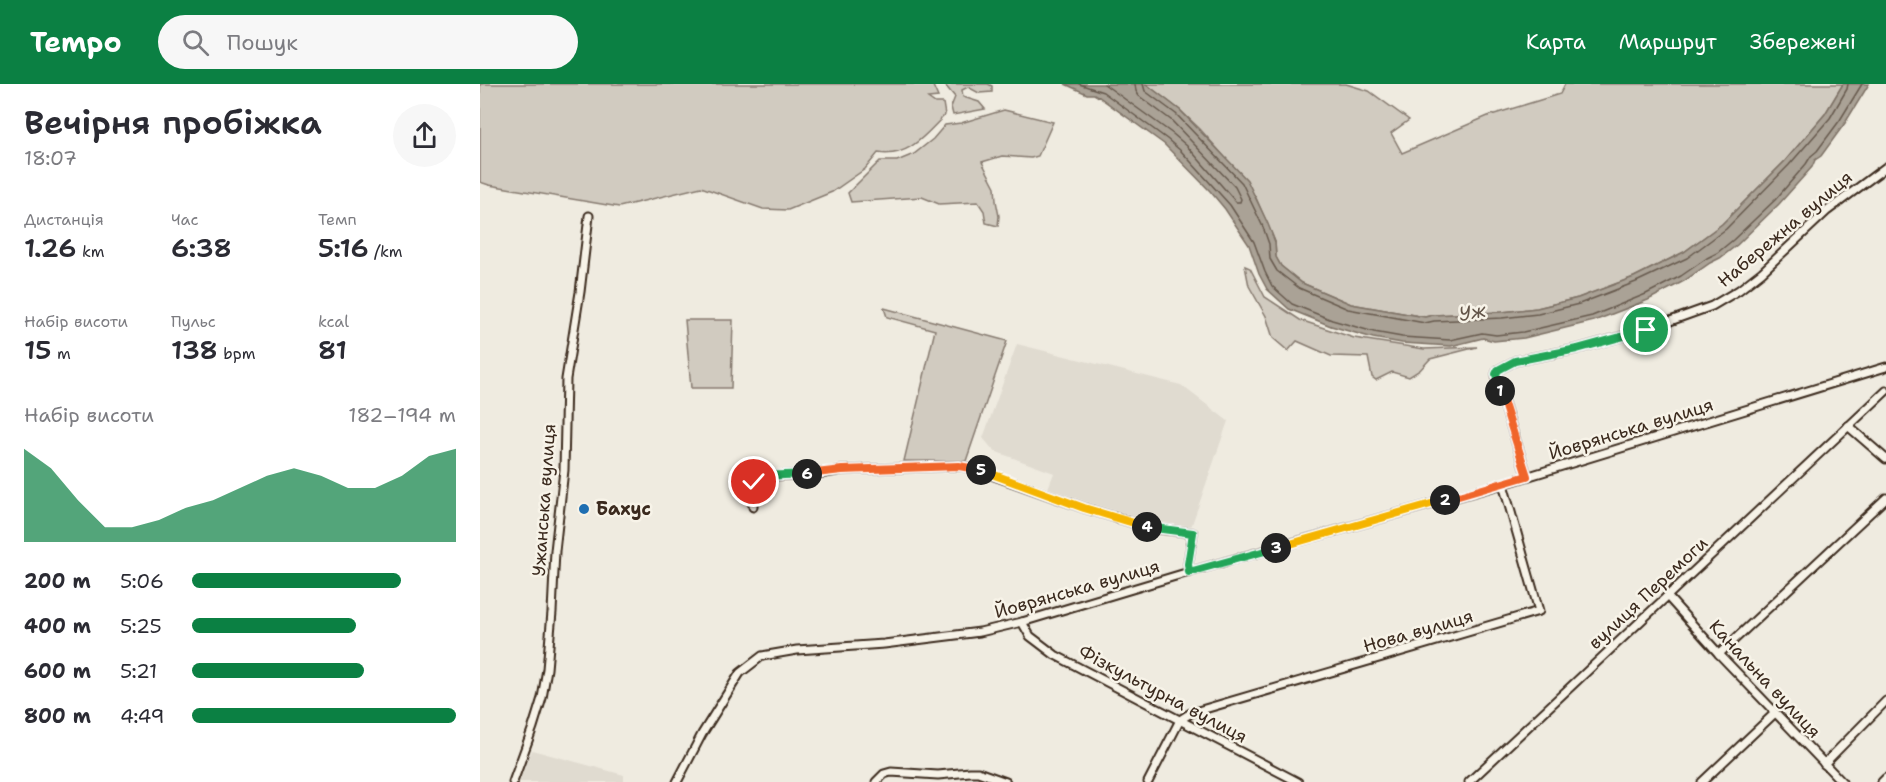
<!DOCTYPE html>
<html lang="uk">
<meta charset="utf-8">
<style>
:root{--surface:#fff;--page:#f7f7f7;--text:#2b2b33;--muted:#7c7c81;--accent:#0b8043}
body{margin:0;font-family:"Shantell Sans",sans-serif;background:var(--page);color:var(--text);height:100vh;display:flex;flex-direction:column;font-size:22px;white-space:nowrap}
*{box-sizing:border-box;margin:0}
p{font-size:20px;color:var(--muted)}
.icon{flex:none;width:33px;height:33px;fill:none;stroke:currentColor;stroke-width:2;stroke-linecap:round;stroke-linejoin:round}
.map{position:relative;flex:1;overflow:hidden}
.details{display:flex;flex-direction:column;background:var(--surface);width:480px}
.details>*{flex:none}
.pin{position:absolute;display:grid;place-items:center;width:51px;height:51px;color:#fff;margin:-26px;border:3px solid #fff;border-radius:50%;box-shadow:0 2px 6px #0007}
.km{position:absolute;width:30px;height:30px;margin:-15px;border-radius:50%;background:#222;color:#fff;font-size:16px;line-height:30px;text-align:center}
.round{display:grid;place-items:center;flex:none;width:63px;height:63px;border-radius:32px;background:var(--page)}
.summary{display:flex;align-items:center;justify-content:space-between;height:102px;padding:0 24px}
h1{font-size:33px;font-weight:600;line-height:45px}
.stats{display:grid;grid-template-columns:repeat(3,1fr);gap:9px;height:102px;padding:6px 24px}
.stats div{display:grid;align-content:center}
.stats b{font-size:26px;font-weight:600}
.stats small{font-size:16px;font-weight:400}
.stats p{font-size:16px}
.chart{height:168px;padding:12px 24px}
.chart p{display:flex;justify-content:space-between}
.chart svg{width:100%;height:108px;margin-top:6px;fill:var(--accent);opacity:.7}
ul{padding:0 24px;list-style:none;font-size:20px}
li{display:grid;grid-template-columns:96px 72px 1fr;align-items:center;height:45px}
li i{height:15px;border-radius:8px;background:var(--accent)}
header{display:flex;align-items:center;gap:36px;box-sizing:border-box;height:84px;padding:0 30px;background:var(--accent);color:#fff}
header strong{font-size:28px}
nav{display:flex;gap:33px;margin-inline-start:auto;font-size:21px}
.search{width:420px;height:54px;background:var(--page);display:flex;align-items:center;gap:15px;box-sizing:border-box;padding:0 21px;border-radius:33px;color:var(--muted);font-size:22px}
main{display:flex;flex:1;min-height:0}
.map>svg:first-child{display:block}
.built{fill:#e0dbd0}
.green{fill:#d1cbc0;stroke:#867a6f;stroke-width:1.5}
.water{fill:#aaa296;stroke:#7e7266;stroke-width:1.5}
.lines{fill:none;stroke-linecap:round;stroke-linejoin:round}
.shore{stroke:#675a4e;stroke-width:1.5}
.minor-casing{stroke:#3b2a1e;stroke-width:11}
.minor{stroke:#f7f3e8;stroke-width:7}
.split-1-casing{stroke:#fff;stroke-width:12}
.split-2-casing{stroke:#fff;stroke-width:12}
.split-3-casing{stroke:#fff;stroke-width:12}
.split-4-casing{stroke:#fff;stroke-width:12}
.split-5-casing{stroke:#fff;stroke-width:12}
.split-6-casing{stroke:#fff;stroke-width:12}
.split-7-casing{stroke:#fff;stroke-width:12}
.split-1{stroke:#22a559;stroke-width:8}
.split-2{stroke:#f0652b;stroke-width:8}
.split-3{stroke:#f5b400;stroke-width:8}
.split-4{stroke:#22a559;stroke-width:8}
.split-5{stroke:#f5b400;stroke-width:8}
.split-6{stroke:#f0652b;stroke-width:8}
.split-7{stroke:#22a559;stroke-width:8}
.poi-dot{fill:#1f6fb2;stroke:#f7f3e8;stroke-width:2}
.labels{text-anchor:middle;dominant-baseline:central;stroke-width:5;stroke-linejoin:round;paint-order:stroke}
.street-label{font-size:18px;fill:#3b2a1e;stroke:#f7f3e8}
.poi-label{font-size:18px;font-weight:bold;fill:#3b2a1e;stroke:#f7f3e8;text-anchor:start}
.water-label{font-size:20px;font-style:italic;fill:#625448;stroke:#f7f3e8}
</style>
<header>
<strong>Tempo</strong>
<div class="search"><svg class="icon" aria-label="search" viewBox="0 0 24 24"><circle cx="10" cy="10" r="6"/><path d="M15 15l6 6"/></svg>Пошук</div>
<nav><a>Карта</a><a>Маршрут</a><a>Збережені</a></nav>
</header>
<main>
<section class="details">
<div class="summary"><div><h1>Вечірня пробіжка</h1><p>18:07</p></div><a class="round"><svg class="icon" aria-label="share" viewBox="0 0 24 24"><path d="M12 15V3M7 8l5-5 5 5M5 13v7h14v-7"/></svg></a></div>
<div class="stats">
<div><p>Дистанція</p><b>1.26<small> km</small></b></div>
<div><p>Час</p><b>6:38</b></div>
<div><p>Темп</p><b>5:16<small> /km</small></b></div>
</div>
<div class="stats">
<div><p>Набір висоти</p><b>15<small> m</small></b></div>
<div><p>Пульс</p><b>138<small> bpm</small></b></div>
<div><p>kcal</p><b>81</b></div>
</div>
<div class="chart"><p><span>Набір висоти</span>182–194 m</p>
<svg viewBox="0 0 160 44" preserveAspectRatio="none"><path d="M0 44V6L10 14L20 27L30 38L40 38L50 35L60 30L70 27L80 22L90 17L100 14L110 17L120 22L130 22L140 17L150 9L160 6V44z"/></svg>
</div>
<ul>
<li><b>200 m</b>5:06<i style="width:79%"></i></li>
<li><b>400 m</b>5:25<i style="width:62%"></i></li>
<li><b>600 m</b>5:21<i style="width:65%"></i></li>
<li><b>800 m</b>4:49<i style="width:100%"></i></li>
</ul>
</section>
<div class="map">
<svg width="1406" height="698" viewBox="0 0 1406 698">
<rect width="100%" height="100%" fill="#efebe0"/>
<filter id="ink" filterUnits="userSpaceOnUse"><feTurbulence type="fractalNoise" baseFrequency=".0167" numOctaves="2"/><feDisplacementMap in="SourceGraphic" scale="12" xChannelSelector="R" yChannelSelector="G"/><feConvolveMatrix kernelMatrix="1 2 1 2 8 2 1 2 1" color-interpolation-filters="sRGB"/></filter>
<g filter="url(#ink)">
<g class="built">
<polygon points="537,260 701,301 748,337 710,446 672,442 567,407 574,389 514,367 503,354"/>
<polygon points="52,666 144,691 144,698 39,698"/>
</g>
<g class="green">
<path d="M0,0H458L453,2L458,13L448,14L455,19H463L465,31C445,51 429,74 398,69L385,85L352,108L308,126L283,125L221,103L139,123L9,101L0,98Z"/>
<polygon points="464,0 508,0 512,2 512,8 499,9 488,3 482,6 483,13 499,18 505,25 473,31 471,23 475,13"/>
<polygon points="666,0 866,0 889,7 929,36 911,49 922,69 1008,32 1080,10 1085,0 1363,0 1345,30 1305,77 1242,140 1204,168 1154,193 1098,214 1057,224 1022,228 953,231 945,233 871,220 822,199 801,182 796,173 795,158 776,114 742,70 720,45 700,26"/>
<polygon points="524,26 573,38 558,72 551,74 522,72 502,78 515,103 516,117 519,132 518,142 506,139 504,127 498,118 459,120 442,113 371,118 368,109 400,77 417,77 434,70 453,55 465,41 481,39"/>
<polygon points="765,182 770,184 785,213 820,236 874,254 944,265 997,263 950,275 940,286 929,293 912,288 896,296 892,293 888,273 851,272 817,257 808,267 793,254 786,232 769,202"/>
<polygon points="404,224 527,257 486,377 424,377 455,246 407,233"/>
<polygon points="205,236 253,236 251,304 211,304"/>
</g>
<polygon class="water" points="585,0 666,0 700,26 767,96 788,140 795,158 796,173 801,182 822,199 871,220 945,233 953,231 1022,228 1057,224 1098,214 1154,193 1204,168 1242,140 1305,77 1345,30 1363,0 1389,0 1365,39 1341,72 1335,76 1332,83 1299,120 1257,161 1240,174 1230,179 1204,197 1168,216 1114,237 1044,254 1014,257 1003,254 971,262 922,259 893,254 851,242 809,225 787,205 779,190 769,161 745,125 730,107 684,60 619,13 614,10 607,10"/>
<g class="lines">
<g class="shore">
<polyline points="599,0 623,8 687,55 701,67 750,121 774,158 785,188 792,202 812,220 852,236 894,248 922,253 970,256 1002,249 1016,251 1043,248 1112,232 1166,210 1201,192 1227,174 1237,169 1253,156 1295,116 1326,80 1331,72 1337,67 1360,36 1382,0"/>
<polyline points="624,0 693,50 707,62 756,118 760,118 761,115 755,103 691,36 659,12 656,7 655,0"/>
<polyline points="663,0 665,7 696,30 762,99 783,143 789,160 790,175 797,187 819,204 868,225 945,239 954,237 1022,234 1058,230 1099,220 1156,198 1207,174 1246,145 1309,81 1350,34 1367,5 1368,0"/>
</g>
<g class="minor-casing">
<g id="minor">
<polyline points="1368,342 1406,375"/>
<polyline points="1047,392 1017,297 1016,290 1018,286 1035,277 1097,265 1165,246 1232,222 1259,206 1282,188 1347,127 1406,83"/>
<polyline points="273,423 274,398 277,393 345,389 362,386 479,382 492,384 604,424 670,444 713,449 708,480 709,488"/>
<polyline points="1187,512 1239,570 1362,698"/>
<polyline points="542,538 550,552 575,571 818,698"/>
<polyline points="1239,570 1406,414"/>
<polyline points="1344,680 1406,617"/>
<polyline points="33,698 53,643 62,614 67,585 72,528 75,467 84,386 86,295 100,208 109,132"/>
<polyline points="197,698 222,650 260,589 282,572 317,566 404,560 500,548 542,538 709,488 1023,400 1406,283"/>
<polyline points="396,698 404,690 411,688 458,691 490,688 498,688 526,698"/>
<polyline points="668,698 700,636 711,629 1059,527 1023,400"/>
<polyline points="989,698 1406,307"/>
<polyline points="1222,698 1295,629"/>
<polyline points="1402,698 1406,694"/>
</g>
</g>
<use href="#minor" class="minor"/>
</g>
</g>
<g class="lines" filter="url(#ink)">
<g class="split-1-casing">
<polyline id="split-1" points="1020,307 1016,290 1018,286 1035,277 1097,265 1166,246"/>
</g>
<g class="split-2-casing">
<polyline id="split-2" points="965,416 1047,392 1020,307"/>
</g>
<g class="split-3-casing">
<polyline id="split-3" points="796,464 965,416"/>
</g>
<g class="split-4-casing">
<polyline id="split-4" points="667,443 713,449 708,480 709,488 796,464"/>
</g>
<g class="split-5-casing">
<polyline id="split-5" points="501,386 604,424 667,443"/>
</g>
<g class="split-6-casing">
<polyline id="split-6" points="327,390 362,386 479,382 501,386"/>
</g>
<g class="split-7-casing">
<polyline id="split-7" points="274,398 277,393 281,392 327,390"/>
</g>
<use href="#split-1" class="split-1"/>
<use href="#split-2" class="split-2"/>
<use href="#split-3" class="split-3"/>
<use href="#split-4" class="split-4"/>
<use href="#split-5" class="split-5"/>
<use href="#split-6" class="split-6"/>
<use href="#split-7" class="split-7"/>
</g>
<circle class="poi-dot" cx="104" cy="425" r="6"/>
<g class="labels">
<g class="street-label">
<text transform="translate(1305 145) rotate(-40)">Набережна вулиця</text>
<text transform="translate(1151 345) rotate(-17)">Йоврянська вулиця</text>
<text transform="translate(64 416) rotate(-86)">Ужанська вулиця</text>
<text transform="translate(597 505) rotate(-16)">Йоврянська вулиця</text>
<text transform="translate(1168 509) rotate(-43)">вулиця Перемоги</text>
<text transform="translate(938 547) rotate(-16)">Нова вулиця</text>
<text transform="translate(1285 595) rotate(47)">Канальна вулиця</text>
<text transform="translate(683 610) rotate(28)">Фізкультурна вулиця</text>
</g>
<g class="poi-label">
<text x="116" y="425">Бахус</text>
</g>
<g class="water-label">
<text transform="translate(992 228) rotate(-10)">Уж</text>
</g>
</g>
</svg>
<div class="pin" style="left:1166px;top:246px;background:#1e9e55"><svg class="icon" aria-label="arrive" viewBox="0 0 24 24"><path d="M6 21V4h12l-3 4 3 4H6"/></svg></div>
<div class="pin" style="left:274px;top:398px;background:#d93025"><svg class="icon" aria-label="check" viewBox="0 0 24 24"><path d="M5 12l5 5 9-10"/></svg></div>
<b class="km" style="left:1020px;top:307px">1</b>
<b class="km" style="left:965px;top:416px">2</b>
<b class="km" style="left:796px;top:464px">3</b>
<b class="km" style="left:667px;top:443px">4</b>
<b class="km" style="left:501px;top:386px">5</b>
<b class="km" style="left:327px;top:390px">6</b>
</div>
</main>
